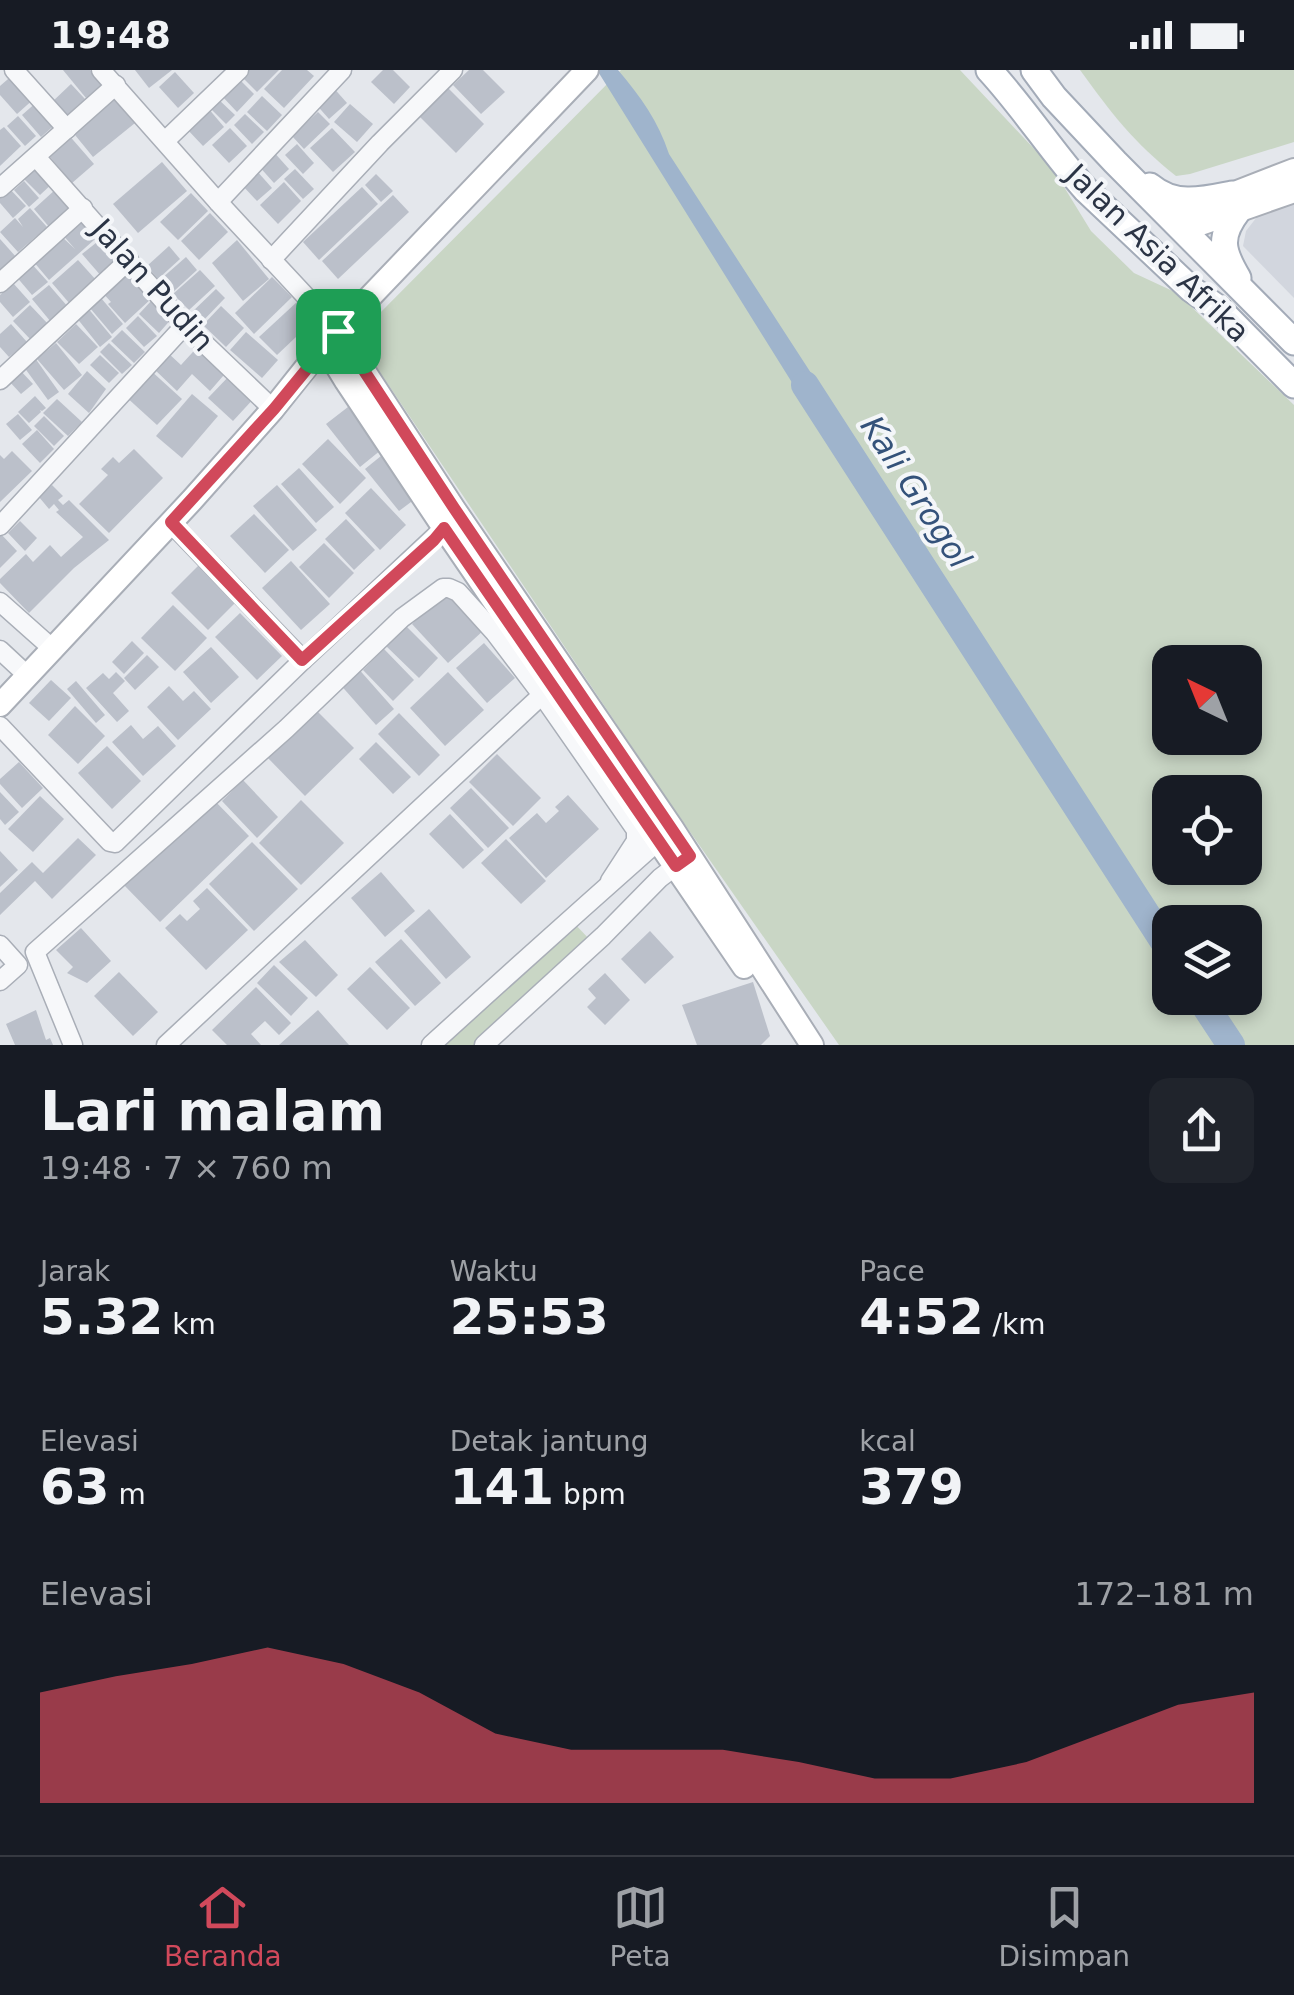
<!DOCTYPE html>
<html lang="id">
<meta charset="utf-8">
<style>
:root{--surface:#171b24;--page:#20242c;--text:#f1f3f6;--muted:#9ea1a6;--line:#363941;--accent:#d1495b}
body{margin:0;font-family:"DejaVu Sans",sans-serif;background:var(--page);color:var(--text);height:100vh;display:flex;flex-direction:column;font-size:38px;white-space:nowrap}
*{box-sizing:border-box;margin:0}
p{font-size:32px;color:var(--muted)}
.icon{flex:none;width:55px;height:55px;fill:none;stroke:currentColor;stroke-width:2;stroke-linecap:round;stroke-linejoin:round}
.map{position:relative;height:975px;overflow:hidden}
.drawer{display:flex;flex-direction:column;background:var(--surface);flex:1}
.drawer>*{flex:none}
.needle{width:65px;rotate:317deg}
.controls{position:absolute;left:1152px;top:575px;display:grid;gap:20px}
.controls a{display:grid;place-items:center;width:110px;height:110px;border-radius:20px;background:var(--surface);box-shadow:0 5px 15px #0003;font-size:50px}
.pin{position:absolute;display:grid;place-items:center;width:85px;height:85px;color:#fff;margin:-42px;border-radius:20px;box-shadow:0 5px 15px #0006}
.round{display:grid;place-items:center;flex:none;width:105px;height:105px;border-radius:20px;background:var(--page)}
.overview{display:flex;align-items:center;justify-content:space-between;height:170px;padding:0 40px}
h1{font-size:55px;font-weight:800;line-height:75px}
.stats{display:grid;grid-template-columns:repeat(3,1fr);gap:15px;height:170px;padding:10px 40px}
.stats div{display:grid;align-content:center}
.stats b{font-size:50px;font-weight:800}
.stats small{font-size:28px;font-weight:400}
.stats p{font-size:28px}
.chart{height:280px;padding:20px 40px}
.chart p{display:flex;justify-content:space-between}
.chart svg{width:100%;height:180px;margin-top:10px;fill:var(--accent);opacity:.7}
.status{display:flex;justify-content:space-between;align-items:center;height:70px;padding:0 50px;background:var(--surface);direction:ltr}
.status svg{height:28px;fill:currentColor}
.menu{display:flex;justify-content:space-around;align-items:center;height:140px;border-top:2px solid var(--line);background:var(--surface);font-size:28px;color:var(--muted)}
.menu a{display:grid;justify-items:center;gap:5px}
.menu .selected{color:var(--accent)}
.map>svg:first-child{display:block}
.built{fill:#d2d6de}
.green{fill:#c9d6c5;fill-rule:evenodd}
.water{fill:#9fb4cc}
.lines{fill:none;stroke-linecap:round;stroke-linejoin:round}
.river{stroke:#9fb4cc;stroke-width:28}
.building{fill:#bbc0ca}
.street-casing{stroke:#a9aeb7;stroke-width:21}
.secondary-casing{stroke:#a9aeb7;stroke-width:26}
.primary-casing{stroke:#a3abb8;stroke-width:29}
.street{stroke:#f7f8fa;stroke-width:18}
.secondary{stroke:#fff;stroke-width:22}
.primary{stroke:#fff;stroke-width:25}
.route-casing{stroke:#fff;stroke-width:20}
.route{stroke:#d1495b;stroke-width:12}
.labels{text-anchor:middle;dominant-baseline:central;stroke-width:8;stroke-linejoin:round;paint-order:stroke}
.street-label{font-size:30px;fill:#2b3445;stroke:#f4f6f9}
.water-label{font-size:32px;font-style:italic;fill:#34527a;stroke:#f4f6f9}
</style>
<div class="status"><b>19:48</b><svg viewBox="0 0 49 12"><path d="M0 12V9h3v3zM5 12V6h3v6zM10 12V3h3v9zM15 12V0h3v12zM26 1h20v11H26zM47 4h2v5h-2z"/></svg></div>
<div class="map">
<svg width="1294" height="975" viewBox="0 0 1294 975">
<rect width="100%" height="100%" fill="#e4e7ec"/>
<polygon class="built" points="1294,130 1294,228 1243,176 1246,161 1260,143"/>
<g class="green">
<path d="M621,0H960L1053,99L1091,161L1134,203L1177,223L1294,335V975H839L665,726L367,283L374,249ZM1170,592H1245V668H1170ZM1170,722H1245V798H1170ZM1170,852H1245V928H1170Z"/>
<path d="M1080,0H1294V72L1190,104L1176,106C1133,72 1112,44 1080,0Z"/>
<polygon points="574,853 590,870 476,975 443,975"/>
</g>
<path class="water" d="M597,0H618C641,27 658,51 669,84L835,340L816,351Z"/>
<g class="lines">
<g class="river">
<polyline points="805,315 1170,881"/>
<polyline points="1200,928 1231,975"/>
</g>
</g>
<g class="building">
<polygon points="63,0 90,0 103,15 86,28"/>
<polygon points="135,0 172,0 149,18"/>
<polygon points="241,0 279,0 257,22 238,3"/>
<polygon points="282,0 307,0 314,6 284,38 264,19"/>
<polygon points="383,0 393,0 410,17 394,34 371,12"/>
<polygon points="469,0 483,0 505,22 481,44 453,15"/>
<polygon points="175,2 194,23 178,38 159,17"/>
<polygon points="15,3 36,27 17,44 0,25 0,16"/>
<polygon points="238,8 254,24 237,42 221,25"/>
<polygon points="71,14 85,29 65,47 51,33"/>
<polygon points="331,15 347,33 329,49 314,32"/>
<polygon points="445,15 484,54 456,83 417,44"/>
<polygon points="113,26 135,53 93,87 71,60"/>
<polygon points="262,26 282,45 267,61 247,42"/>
<polygon points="217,28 235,45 226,54 209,37"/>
<polygon points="38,31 58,52 41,67 22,45"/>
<polygon points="350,34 373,54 357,72 334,52"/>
<polygon points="208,38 224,57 203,76 186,58"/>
<polygon points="318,42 330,54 304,79 292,66"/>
<polygon points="245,44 264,62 252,74 234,55"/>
<polygon points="18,46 36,66 25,76 7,56"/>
<polygon points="4,57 21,76 0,96 0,60"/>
<polygon points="230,58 247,76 229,93 212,75"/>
<polygon points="332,58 355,82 333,102 310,78"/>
<polygon points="67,63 94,94 72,113 45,81"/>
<polygon points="297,74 314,93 303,104 285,85"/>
<polygon points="272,80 289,99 274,113 257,94"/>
<polygon points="36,92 55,111 40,125 21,106"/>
<polygon points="162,92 187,121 138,163 113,134"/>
<polygon points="295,99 314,119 303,129 284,109"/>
<polygon points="256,100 272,118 257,131 241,114"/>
<polygon points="376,104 393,121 381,132 365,115"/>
<polygon points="24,111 39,128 29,137 14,120"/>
<polygon points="284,112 301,131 278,154 260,135"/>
<polygon points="7,116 26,136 13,148 0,133 0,122"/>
<polygon points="362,117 378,134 319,190 303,172"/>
<polygon points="56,119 72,138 50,158 34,139"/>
<polygon points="191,123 208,141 178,170 160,152"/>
<polygon points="393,125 409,142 338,209 322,191"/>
<polygon points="30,138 47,157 18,182 0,162 15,148 23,157 18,149"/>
<polygon points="86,142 103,162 49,210 33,191 61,166 75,179 61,163"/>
<polygon points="210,143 228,162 199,190 181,171"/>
<polygon points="106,165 125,188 102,207 82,184"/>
<polygon points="0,169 17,188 0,202"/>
<polygon points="237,170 269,209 243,231 212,193"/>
<polygon points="169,176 180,189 158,209 147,196"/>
<polygon points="186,187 197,200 173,222 161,209"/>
<polygon points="78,190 96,210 70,234 52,213"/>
<polygon points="30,192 48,212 32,225 15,205"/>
<polygon points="126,197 152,228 125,253 108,234 111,232 101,221"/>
<polygon points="200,200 215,216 189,240 173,224"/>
<polygon points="272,207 292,227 254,264 235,243"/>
<polygon points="13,213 30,232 13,247 0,232 0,225"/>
<polygon points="49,215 68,237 51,252 32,229"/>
<polygon points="216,219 225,228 200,254 190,244"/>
<polygon points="101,228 123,254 112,264 90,238"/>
<polygon points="153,229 173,247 159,263 139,244"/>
<polygon points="298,231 316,248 277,285 259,267"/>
<polygon points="30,235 48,254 31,270 13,251"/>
<polygon points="221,236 244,258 226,277 203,255"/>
<polygon points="87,237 112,267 100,277 76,247"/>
<polygon points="138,246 157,266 144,277 126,258"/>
<polygon points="11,254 27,272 9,287 0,277 0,264"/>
<polygon points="76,254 98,277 79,294 57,272"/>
<polygon points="122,260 145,282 134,293 111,271"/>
<polygon points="246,262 278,290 262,308 230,280"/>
<polygon points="202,272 230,298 210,321 192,304 177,321 153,298 168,283 181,295"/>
<polygon points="56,273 82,305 64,320 37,289"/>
<polygon points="109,273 132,295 122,304 100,282"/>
<polygon points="100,285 119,303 109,313 90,295"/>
<polygon points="35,288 59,322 48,330 24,297"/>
<polygon points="149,299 182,329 157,355 124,325"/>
<polygon points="20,300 33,314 21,324 8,310"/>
<polygon points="87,301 106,319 89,343 68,324"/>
<polygon points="232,303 256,326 233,351 208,328"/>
<polygon points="192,324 218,346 182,388 156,366"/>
<polygon points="35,326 46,338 42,341 40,340 41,342 29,353 18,342"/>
<polygon points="57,329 82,352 68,366 43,343"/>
<polygon points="348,337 381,380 360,397 326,354"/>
<polygon points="18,344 32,360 20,370 6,354"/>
<polygon points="44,346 64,366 54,376 34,356"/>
<polygon points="37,360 54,379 40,393 22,374"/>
<polygon points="328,369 366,408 340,434 302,394"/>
<polygon points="134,379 163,408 109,463 79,434 108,405 101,399 113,387 119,393"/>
<polygon points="12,381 32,401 0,432 0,385 4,389"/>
<polygon points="381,386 415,429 399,441 365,399"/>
<polygon points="299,398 334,437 316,453 281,414"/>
<polygon points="52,415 63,426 58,430 63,435 69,430 109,470 74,498 29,543 0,513 0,509 26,484 33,492 50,475 61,487 83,467 56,442 59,440 54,434 49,439 39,427"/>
<polygon points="277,415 317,460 293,481 253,436"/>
<polygon points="371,418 406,455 380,480 345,443"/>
<polygon points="254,444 289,480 265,503 230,466"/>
<polygon points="346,449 375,480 354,500 325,469"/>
<polygon points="20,451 37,468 25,481 8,463"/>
<polygon points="0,463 17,481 0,498"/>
<polygon points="324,473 354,503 329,528 299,497"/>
<polygon points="203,491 240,528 208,560 171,523"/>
<polygon points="291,491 330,534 301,560 262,518"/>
<polygon points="449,520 485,559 448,593 412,554"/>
<polygon points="173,535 207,568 175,601 141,568"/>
<polygon points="240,543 282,586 257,610 215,567"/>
<polygon points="404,554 438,588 419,608 384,574"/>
<polygon points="132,571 144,583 124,604 112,592"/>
<polygon points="484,573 515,608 487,633 456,598"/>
<polygon points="211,577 239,607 211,633 183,602"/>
<polygon points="384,579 414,610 393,631 363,600"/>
<polygon points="147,585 159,597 135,620 124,608"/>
<polygon points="356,596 394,639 376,655 338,612"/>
<polygon points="116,602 125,611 113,623 129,641 117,652 86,618 103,603 109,609"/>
<polygon points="448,602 484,640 445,676 410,638"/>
<polygon points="51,610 71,628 49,651 29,633"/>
<polygon points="76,611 105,645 96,653 67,619"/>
<polygon points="169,616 183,631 194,621 211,639 178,670 147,637"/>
<polygon points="75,636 105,666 78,694 48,665"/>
<polygon points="314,638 354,678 305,726 266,686"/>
<polygon points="399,643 440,685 419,706 378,664"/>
<polygon points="131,655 143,669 158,656 176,676 143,706 112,672"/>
<polygon points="376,672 411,707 393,724 359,689"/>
<polygon points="107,676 141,711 112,739 78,703"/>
<polygon points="497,684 541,728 513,756 469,712"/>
<polygon points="19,692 43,718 22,738 0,714 0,709"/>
<polygon points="243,710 278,747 257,768 222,731"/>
<polygon points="471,718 509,758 488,778 450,738"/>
<polygon points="0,722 19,742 5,755 0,749"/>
<polygon points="568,725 599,759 546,808 509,768 537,743 546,753 559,741 555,737"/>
<polygon points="40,726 64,749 33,782 8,759"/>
<polygon points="212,728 249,766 160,852 123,814"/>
<polygon points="301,730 344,773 301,815 259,773"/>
<polygon points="450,744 484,780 463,799 429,764"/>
<polygon points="78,768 96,785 52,829 35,811 0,845 0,823 32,792 43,803"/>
<polygon points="506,769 546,811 521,834 481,793"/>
<polygon points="252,772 298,819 254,861 209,814"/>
<polygon points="0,781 18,800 0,817"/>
<polygon points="381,802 415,841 385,867 351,828"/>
<polygon points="207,818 248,860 206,900 165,858 180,844 187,851 200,839 193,831"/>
<polygon points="429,839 471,887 446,909 404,861"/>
<polygon points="81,858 111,891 87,913 67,903 73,897 56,880"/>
<polygon points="650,861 674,887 645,914 621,889"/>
<polygon points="401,869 441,913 415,936 375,892"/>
<polygon points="305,870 338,905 316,927 279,892"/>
<polygon points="274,895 308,928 291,946 257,913"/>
<polygon points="370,897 410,938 387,960 347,919"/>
<polygon points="119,902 158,942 133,966 94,926"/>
<polygon points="605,903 630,930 605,955 587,937 596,928 588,919"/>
<polygon points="753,912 770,966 761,975 697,975 682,935"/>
<polygon points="256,917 291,953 279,965 265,951 251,964 261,975 227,975 212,960"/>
<polygon points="36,940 46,970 50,968 53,975 15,975 6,954"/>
<polygon points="318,940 349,975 279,975"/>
</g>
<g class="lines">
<g class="street-casing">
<g id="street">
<polyline points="14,0 67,59"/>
<polyline points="101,0 218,132 338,261"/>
<polyline points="165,71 239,0"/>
<polyline points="36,87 185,255 273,339"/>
<polyline points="0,118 116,15"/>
<polyline points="218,132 342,0"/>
<polyline points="271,190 380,73 453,0"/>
<polyline points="0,213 83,138"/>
<polyline points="0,310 129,190"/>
<polyline points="171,453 303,590"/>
<polyline points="0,456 185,255"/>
<polyline points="0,532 54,580"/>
<polyline points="0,580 28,606"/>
<polyline points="0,656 110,772 115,773 303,590 444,458"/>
<polyline points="0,875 18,895 0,911"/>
<polyline points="73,975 35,882 286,659 402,548 443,518 449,518 458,522 495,563 542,625 636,760 636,771 610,811"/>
<polyline points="166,975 542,625"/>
<path d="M431,975C509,904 587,834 665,765"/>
<polyline points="484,975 603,866 660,808 685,789"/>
</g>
</g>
<g class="secondary-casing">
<g id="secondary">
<polyline points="1174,150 1191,140 1294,100"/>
<polyline points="1183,160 1294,121"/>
<polyline points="338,261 454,439 672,758 812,975"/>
<polyline points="324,275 346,311 444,458 744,897"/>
<polyline points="0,635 192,430 273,339 324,275 587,0"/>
</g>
</g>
<g class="primary-casing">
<g id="primary">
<path d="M989,0C1024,38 1052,82 1086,120L1191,219L1218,238L1294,315"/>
<polyline points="1034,0 1054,27 1115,92 1294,272"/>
<path d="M1150,116C1175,137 1202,130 1232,124"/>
<path d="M1238,208C1222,181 1218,167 1238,141"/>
</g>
</g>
<use href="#street" class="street"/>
<use href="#secondary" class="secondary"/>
<use href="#primary" class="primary"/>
</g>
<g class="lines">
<g class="route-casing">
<polygon id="route" points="338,261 454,438 690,786 676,796 444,458 434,470 302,590 171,452 274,339"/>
</g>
<use href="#route" class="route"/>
</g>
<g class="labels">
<g class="street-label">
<text transform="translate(1158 183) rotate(44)">Jalan Asia Afrika</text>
<text transform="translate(153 215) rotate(48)">Jalan Pudin</text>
</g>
<g class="water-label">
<text transform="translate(916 422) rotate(57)">Kali Grogol</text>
</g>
</g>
</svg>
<div class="controls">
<a><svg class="needle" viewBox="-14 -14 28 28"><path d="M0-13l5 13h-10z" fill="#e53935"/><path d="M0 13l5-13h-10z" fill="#9ea1a6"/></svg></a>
<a><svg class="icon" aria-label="locate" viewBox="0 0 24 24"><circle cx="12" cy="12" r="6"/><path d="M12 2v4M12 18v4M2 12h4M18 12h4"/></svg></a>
<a><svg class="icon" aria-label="layers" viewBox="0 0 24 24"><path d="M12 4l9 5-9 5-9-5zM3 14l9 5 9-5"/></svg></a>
</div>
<div class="pin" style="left:338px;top:261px;background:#1e9e55"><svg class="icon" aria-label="arrive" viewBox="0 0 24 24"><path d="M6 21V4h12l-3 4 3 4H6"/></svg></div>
</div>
<section class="drawer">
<div class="overview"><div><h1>Lari malam</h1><p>19:48 · 7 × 760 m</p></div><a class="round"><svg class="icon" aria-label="share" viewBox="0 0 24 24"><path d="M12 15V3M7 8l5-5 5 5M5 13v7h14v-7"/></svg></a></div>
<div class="stats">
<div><p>Jarak</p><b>5.32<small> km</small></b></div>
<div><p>Waktu</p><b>25:53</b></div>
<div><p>Pace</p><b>4:52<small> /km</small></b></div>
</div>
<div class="stats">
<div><p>Elevasi</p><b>63<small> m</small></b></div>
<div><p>Detak jantung</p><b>141<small> bpm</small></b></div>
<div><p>kcal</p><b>379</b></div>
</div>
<div class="chart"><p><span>Elevasi</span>172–181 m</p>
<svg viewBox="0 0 160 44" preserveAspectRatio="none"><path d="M0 44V17L10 13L20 10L30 6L40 10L50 17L60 27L70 31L80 31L90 31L100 34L110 38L120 38L130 34L140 27L150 20L160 17V44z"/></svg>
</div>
</section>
<nav class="menu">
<a class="selected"><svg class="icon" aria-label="home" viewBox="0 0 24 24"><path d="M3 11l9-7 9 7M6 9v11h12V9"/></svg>Beranda</a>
<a><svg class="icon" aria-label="map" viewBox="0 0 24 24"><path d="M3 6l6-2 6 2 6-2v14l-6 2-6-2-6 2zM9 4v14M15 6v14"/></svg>Peta</a>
<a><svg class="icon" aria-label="saved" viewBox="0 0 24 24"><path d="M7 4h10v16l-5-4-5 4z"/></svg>Disimpan</a>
</nav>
